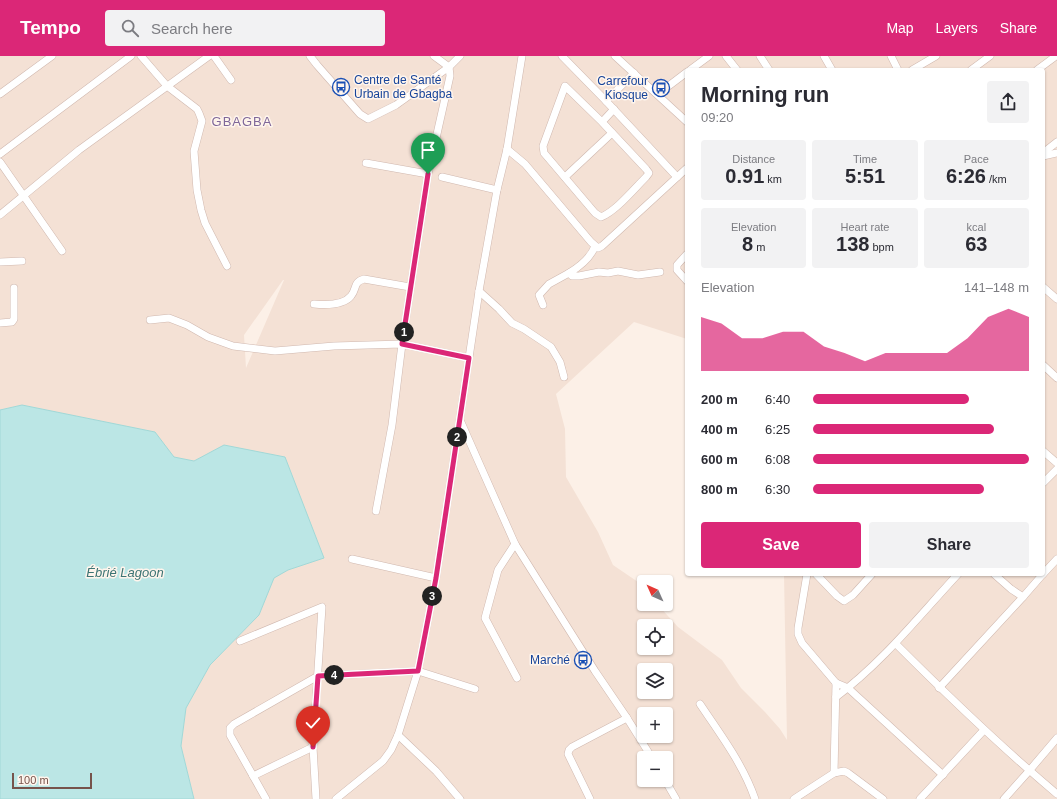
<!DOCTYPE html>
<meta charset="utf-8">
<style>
:root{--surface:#fff;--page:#f2f2f3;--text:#2b2b33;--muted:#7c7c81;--accent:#db2777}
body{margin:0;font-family:Arial,sans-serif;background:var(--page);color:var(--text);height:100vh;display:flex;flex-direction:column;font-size:15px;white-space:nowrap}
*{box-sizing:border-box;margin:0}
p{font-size:13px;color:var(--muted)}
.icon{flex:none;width:22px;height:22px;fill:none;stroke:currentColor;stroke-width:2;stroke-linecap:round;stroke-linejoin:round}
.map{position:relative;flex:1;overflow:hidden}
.drawer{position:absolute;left:685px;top:12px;width:360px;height:508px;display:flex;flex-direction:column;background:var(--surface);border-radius:4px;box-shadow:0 1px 3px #0004}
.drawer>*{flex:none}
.needle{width:26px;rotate:315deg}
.tools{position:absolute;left:637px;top:519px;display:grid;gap:8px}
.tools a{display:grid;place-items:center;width:36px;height:36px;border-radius:4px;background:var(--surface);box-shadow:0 1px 3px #0004;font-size:20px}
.scale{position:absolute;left:12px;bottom:10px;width:80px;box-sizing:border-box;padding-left:4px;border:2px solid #76534b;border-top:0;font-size:11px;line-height:14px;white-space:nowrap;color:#76534b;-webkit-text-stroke:3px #fff5ed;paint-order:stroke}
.pin{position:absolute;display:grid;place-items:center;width:34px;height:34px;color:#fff;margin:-41px -17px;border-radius:50% 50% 50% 0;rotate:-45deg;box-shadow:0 0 4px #0007}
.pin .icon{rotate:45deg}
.km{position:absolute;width:20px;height:20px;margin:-10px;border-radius:50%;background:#222;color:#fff;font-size:11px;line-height:20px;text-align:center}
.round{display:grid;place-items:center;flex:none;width:42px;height:42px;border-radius:4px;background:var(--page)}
.headline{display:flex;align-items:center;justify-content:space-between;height:68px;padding:0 16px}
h1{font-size:22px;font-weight:700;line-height:30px}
.figures{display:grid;grid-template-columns:repeat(3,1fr);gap:6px;height:68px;padding:4px 16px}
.figures div{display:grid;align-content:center;border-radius:4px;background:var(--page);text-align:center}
.figures b{font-size:20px;font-weight:700}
.figures small{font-size:11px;font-weight:400}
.figures p{font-size:11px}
.chart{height:112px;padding:8px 16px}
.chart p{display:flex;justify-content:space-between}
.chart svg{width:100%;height:72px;margin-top:4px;fill:var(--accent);opacity:.7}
.cta{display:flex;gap:8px;margin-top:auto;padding:8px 16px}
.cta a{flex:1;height:46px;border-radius:4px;background:var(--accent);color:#fff;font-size:16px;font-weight:700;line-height:46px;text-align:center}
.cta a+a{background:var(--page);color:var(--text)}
ul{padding:0 16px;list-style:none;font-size:13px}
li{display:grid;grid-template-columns:64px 48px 1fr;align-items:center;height:30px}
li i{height:10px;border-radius:5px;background:var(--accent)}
header{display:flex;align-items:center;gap:24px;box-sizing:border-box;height:56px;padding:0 20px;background:var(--accent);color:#fff}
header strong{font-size:19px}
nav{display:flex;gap:22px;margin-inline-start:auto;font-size:14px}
.search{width:280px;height:36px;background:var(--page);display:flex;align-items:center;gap:10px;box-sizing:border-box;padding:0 14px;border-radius:4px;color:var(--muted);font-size:15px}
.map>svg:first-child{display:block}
.residential{fill:#f4e1d5;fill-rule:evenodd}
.water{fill:#bbe6e5;stroke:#a1d8d7}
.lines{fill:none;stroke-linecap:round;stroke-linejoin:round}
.minor-casing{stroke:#d0b8af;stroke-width:8}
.minor{stroke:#fff;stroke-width:7}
.route-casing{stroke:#fff;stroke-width:8}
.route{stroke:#db2777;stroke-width:5}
.labels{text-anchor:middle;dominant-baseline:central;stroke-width:3;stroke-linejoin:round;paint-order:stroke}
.transit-label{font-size:12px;fill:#164399;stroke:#fff5ed;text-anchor:end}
.neighbourhood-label{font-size:13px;letter-spacing:1px;fill:#7f6799;stroke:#fff5ed}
.water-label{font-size:13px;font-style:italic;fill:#3c7474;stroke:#fff5ed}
</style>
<header>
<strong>Tempo</strong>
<div class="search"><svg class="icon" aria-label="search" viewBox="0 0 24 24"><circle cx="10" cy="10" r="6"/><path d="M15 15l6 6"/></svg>Search here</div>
<nav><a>Map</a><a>Layers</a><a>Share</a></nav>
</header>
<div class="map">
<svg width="1057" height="743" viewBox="0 0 1057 743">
<rect width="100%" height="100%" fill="#fcf0e7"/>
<path class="residential" d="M0,0H1057V743H194L181,690L186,652L210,609L259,559L274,521L288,514L324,502L224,389L194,405L174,401L155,376L22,349L0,354ZM687,14H1043V518H784L787,684L780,673L765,656L741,632L722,604L678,571L657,548H644V533L638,526L613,509L598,476L566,421L565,373L556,338L634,266L687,283ZM283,224H284L246,312L244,279ZM644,570H666V592H644ZM644,614H666V636H644ZM644,658H666V680H644ZM644,702H666V724H644Z"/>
<polygon class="water" points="22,349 155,376 174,401 194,405 224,389 285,401 324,502 288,514 274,522 259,559 210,609 186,652 181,690 194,743 0,743 0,354"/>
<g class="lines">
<g class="minor-casing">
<g id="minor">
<polyline points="141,0 167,30 197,53 199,57 202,65 194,95 197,134 201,154 205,167 227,210"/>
<polyline points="214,0 231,24"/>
<polyline points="310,0 317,9 360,58 368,63 396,49 449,11 460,0"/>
<polyline points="434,0 449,11"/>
<polyline points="562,0 606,45 677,121"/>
<polyline points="615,0 687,66"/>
<polyline points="726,0 737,14"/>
<polyline points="760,0 769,14"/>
<polyline points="824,0 832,14"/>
<polyline points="891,0 898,14"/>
<polyline points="690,14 709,0"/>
<polyline points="912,14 936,0"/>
<polyline points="971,14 990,0"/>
<polyline points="1037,14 1056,0"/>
<polyline points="0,38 52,0"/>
<polyline points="658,38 687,16"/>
<polyline points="606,45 634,17"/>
<path d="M602,66L646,113L649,117L646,121C633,134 616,155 601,161L595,157L544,97L543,90L565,30L602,66L614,53"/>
<polyline points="507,93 525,108 591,186 598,192 602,190 687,112"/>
<polyline points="1043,97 1057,86"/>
<polyline points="0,98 131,0"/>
<polyline points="1043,100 1057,97"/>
<polyline points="0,106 62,195"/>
<polyline points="366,107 428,118"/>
<polyline points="442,121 497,134"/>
<polyline points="565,121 612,77"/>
<polyline points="0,159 79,94 209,0"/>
<path d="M595,190C591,201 579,211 569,217L572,220H579L599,216L608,217L618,215L638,219L660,216"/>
<polyline points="687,198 677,209 677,214 687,225"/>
<polyline points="0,206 22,205"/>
<polyline points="1043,231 1057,243"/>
<polyline points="479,235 499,253 512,267 524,273 551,291 560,306 564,321"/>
<path d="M314,248C325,249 343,250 351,240C357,233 353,226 364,223L410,231"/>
<polyline points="543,249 539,239 549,228 569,217"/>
<polyline points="150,264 169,262 187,269 208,281 233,290 275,295 334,290 402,288 469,302"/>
<polyline points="0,267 12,266 14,263 14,232"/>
<polyline points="1043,309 1057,322"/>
<polyline points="460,364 515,488 595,615 627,662 652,702"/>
<polyline points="1043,395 1057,407"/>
<polyline points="1043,427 1057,413"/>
<polyline points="376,455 392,369 402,288 428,118 450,20 449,11"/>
<polyline points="515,488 498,514 485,562 517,622"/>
<polyline points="352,503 436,522"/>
<polyline points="807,518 798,572 798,578 802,587 836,627 848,632 943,719"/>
<polyline points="816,518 837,540 844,545 853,539 872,518"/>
<polyline points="994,518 1011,533 1023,541 1043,518"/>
<polyline points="1043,518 1057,503"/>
<polyline points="240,585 322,551 313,691 316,743"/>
<path d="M896,588C948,640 1001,691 1057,738"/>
<polyline points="939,632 1023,541"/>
<path d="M836,641C883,606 919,560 958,518"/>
<path d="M700,648C720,678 743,708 755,743"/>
<polyline points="398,679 436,715 460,743"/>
<polyline points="834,717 836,627"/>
<polyline points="253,720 313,691"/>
<polyline points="665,724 676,743"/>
<polyline points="266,743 230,679 230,672 234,668 318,620 418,615 475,633"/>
<polyline points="336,743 383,705 391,694 398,679 418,615 436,522 479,235 497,134 507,93 522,0"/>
<polyline points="590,743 568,698 569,694 572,691 627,662"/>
<polyline points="794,743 834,717 844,715 848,717 883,743"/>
<polyline points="920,743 984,674"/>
<polyline points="1004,743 1029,715 1057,682"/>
</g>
</g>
<use href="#minor" class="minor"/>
</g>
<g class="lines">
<g class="route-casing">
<polyline id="route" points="313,691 318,620 418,615 436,522 469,302 402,288 428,118"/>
</g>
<use href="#route" class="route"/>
</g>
<defs>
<g id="bus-ring" transform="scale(0.9)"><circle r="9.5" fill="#fff5ed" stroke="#1a4fb4" stroke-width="1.5"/><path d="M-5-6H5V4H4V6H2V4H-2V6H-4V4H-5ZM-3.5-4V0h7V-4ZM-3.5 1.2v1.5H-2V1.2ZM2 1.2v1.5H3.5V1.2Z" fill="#1a4fb4"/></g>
</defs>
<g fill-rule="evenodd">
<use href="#bus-ring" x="341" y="31"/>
<use href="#bus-ring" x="661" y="32"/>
<use href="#bus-ring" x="583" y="604"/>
</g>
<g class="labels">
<g class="transit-label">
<text x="354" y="24" text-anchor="start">Centre de Santé<tspan x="354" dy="14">Urbain de Gbagba</tspan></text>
<text x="648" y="25">Carrefour<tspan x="648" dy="14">Kiosque</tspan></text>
<text x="570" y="604">Marché</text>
</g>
<g class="neighbourhood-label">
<text x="242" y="65">GBAGBA</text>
</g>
<g class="water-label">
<text x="125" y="516">Ébrié Lagoon</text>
</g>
</g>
</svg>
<div class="tools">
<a><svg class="needle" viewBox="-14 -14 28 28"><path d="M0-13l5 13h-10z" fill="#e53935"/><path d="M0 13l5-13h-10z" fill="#7c7c81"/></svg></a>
<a><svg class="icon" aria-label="locate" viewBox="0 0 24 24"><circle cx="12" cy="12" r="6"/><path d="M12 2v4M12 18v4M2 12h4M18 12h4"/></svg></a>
<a><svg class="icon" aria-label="layers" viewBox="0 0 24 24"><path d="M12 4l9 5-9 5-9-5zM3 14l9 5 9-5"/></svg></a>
<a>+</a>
<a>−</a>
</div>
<div class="scale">100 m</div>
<div class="pin" style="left:428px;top:118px;background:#1e9e55"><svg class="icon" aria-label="arrive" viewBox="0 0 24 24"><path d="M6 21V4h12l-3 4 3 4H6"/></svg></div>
<div class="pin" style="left:313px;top:691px;background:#d93025"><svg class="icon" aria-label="check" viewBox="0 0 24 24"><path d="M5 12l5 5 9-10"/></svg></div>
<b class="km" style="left:404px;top:276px">1</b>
<b class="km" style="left:457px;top:381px">2</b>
<b class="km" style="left:432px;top:540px">3</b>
<b class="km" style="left:334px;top:619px">4</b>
<section class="drawer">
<div class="headline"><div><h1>Morning run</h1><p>09:20</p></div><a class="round"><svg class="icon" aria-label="share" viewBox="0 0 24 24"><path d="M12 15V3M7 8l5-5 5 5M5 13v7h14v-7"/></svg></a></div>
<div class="figures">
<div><p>Distance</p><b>0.91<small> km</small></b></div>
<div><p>Time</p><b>5:51</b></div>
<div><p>Pace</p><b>6:26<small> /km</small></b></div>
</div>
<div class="figures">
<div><p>Elevation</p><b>8<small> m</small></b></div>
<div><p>Heart rate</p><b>138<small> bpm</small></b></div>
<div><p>kcal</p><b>63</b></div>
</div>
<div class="chart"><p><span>Elevation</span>141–148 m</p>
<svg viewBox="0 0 160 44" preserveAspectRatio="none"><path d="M0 44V11L10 15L20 24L30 24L40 20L50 20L60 29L70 33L80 38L90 33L100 33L110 33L120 33L130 24L140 11L150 6L160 11V44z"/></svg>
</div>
<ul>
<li><b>200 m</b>6:40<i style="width:72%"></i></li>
<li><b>400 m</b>6:25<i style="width:84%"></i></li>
<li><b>600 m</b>6:08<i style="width:100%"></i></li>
<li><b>800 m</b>6:30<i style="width:79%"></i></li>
</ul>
<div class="cta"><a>Save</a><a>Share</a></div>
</section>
</div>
